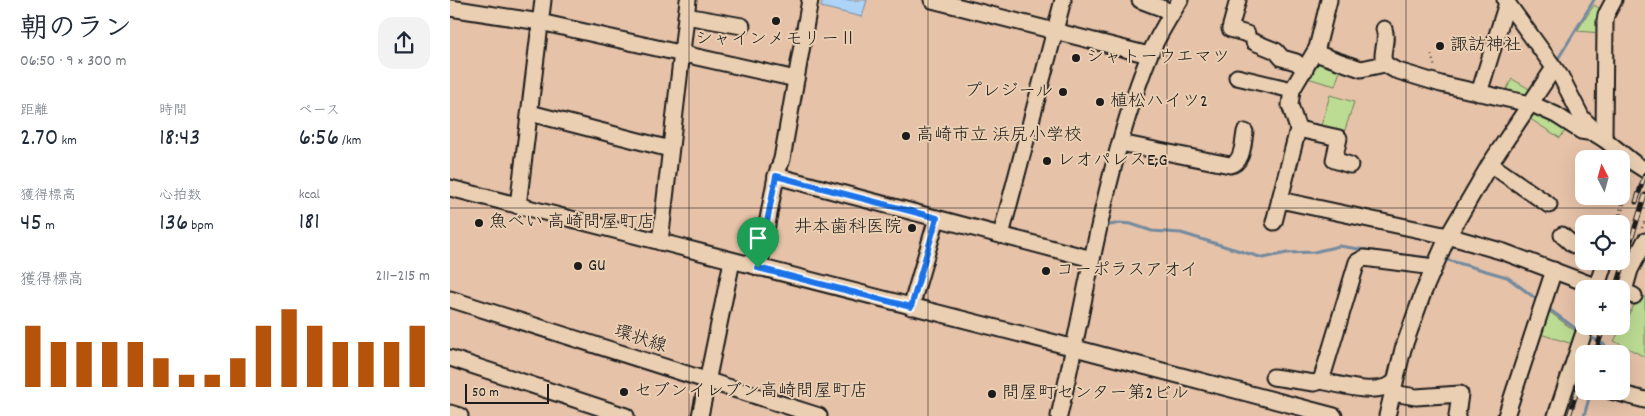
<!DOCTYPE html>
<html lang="ja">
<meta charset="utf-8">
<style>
:root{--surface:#fff;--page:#f2f2f3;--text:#1f2937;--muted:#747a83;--accent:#b45309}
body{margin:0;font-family:Dekko,"Klee One",sans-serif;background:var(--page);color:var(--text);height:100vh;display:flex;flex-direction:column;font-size:19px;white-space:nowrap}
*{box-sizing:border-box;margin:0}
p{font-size:16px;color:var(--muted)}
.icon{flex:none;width:28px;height:28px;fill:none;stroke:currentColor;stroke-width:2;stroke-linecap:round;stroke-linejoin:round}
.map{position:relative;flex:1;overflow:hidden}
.details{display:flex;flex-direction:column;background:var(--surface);width:450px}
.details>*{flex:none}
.needle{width:32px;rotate:354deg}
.tools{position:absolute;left:1125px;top:150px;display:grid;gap:10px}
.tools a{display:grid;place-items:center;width:55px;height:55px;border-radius:10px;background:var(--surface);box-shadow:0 5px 20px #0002;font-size:25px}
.scale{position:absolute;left:15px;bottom:12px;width:84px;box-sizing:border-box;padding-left:5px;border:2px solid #1c1c1c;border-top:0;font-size:14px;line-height:18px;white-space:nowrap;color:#1c1c1c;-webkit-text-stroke:4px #ebcfb2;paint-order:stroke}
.pin{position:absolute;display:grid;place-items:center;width:42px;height:42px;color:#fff;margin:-51px -21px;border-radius:50% 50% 50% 0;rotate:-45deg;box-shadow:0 0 5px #0007}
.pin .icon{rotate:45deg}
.round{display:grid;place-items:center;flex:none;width:52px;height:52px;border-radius:15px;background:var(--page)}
.summary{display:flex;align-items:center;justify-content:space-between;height:85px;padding:0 20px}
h1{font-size:28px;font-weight:600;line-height:38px}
.figures{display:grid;grid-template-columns:repeat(3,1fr);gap:8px;height:85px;padding:5px 20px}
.figures div{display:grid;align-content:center}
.figures b{font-size:25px;font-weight:600}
.figures small{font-size:14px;font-weight:400}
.figures p{font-size:14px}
.chart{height:140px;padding:10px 20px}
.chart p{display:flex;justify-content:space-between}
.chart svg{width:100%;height:90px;margin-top:5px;stroke:var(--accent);stroke-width:6}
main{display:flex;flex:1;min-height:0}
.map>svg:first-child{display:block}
.green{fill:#bcdb93;stroke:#6c7c58}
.water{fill:#add3f6;stroke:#738a9f}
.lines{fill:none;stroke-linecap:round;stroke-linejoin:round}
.stream{stroke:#738a9f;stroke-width:3}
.minor-casing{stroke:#1c1c1c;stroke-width:19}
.path{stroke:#1c1c1c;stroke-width:2;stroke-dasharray:1 4;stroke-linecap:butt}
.minor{stroke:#ebcfb2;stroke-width:15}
.rail-casing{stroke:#1c1c1c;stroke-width:5}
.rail{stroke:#ebcfb2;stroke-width:3;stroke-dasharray:9;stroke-linecap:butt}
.route-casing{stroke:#fff;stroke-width:10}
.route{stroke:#1a73e8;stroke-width:6}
.grid{fill:none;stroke:#1c1c1c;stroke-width:1;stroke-opacity:0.55}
.poi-dot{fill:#1c1c1c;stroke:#ebcfb2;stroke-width:2}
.labels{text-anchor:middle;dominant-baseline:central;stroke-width:4;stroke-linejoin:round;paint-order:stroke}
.poi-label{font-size:18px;fill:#1c1c1c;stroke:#ebcfb2;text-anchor:start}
.street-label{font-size:18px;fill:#1c1c1c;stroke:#ebcfb2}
</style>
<main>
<section class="details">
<div class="summary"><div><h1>朝のラン</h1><p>06:50 · 9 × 300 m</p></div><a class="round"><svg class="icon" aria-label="share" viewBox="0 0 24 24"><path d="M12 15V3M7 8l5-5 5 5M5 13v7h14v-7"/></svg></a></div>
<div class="figures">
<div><p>距離</p><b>2.70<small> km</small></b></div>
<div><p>時間</p><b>18:43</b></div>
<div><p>ペース</p><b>6:56<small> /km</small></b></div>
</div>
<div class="figures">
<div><p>獲得標高</p><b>45<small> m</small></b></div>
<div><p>心拍数</p><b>136<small> bpm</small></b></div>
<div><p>kcal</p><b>181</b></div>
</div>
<div class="chart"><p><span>獲得標高</span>211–215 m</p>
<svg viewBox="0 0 160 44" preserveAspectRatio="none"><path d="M5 44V14M15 44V22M25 44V22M35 44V22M45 44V22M55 44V30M65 44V38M75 44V38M85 44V30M95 44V14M105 44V6M115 44V14M125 44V22M135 44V22M145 44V22M155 44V14"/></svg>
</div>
</section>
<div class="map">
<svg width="1195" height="416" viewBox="0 0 1195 416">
<rect width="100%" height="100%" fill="#e6c2a8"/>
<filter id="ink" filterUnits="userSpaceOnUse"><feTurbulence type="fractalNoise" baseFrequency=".02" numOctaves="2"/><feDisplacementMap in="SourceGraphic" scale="10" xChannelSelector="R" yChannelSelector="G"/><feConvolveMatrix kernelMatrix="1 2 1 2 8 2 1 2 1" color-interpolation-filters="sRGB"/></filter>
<g filter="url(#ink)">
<g class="green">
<polygon points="1144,5 1153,11 1151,33 1127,31"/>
<polygon points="868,57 892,65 885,86 857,78"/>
<polygon points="1062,79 1083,91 1077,100 1054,94"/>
<polygon points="880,95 904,102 893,136 870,129"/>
<polygon points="1083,107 1119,125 1110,138 1077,117"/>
<polygon points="1190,295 1195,297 1195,357 1164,341"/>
<polygon points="1097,310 1129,334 1126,345 1090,334"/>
</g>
<polygon class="water" points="373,0 417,0 412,17 371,7"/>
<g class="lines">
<g class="stream">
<polyline points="1106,62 1144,0"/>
<polyline points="655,226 670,223 681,224 702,231 731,233 813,258 837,253 864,252 889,246 943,254"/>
<polyline points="949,255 983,258"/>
<polyline points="994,259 1057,277 1089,301"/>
<polyline points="1096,307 1129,331"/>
<polyline points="1137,335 1155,345 1152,354"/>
<polyline points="1134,416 1141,391"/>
</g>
<g class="minor-casing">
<g id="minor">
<polyline points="482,0 699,55"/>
<polyline points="690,0 714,9 721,15"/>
<polyline points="788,0 780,29 797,34"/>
<polyline points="1055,0 1111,77 1132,118 1154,139 1184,163 1195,170"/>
<polyline points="0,8 90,22 346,79"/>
<polyline points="236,16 292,26"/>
<path d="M934,29C939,41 929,54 935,64"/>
<polyline points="804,42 826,51 832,58 846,62 855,70"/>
<polyline points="865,53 911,69 935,64 945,70 991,84 1084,105 1106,115 1131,131 1144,133 1154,139"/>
<polyline points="787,77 842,90"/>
<polyline points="1029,93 1057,3"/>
<polyline points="80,113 220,149"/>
<polyline points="848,129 889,138 884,160 900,165"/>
<polyline points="1154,139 1155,22 1156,15 1164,0"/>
<path d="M670,143L780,165C793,163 793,143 795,132"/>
<polyline points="1040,164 1099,205"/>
<polyline points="326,176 642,259"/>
<polyline points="0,188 625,348 884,416"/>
<polyline points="830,200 998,236 1054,252 1147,287"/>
<polyline points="68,206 93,0"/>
<polyline points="824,222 848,129 840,105 842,90 867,48 879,0"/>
<polyline points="551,235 613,0"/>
<polyline points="1112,235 1122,244 1134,249"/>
<polyline points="210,242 238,0"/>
<polyline points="309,268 326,176 332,159 360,0"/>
<polyline points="1146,289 1155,261"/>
<polyline points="1184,296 1174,291 1180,270 1195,241"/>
<polyline points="0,299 369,416"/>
<polyline points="461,307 487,218"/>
<polyline points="0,358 176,416"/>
<polyline points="823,377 864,383 871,381"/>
<path d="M945,382C925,397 894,385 871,381L907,262L914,258L984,267"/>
<polyline points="1161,391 1195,400"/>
<polyline points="943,393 966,397 1010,394 1007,416"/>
<polyline points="0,413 10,416"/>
<polyline points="250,416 282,261"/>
<path d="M609,416C637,296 653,172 699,56C707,37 719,18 730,0"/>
<polyline points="937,416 953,349 973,293 998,236 1040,164 1104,68"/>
<polyline points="1056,416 1104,270"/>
<polyline points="1106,416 1136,326"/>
</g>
</g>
<g class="path">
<polyline points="981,55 985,67"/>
<polyline points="1166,224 1180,176"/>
<polyline points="1168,224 1180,186 1179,183"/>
<polyline points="1192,228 1195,220"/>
</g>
<use href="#minor" class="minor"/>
<g class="rail-casing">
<g id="rail">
<polyline points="1186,202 1195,174"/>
<polyline points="1166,289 1195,195"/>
<polyline points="1145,354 1154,326"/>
<polyline points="1119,416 1134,369"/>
</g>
</g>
<use href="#rail" class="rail"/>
</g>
</g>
<g class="lines" filter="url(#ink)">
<g class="route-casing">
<polygon id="route" points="326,176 487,218 461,307 308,268"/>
</g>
<use href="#route" class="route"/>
</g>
<path class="grid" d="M239,0V416M478,0V416M717,0V416M956,0V416M0,208H1195"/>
<g class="poi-dot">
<circle cx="326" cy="21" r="5"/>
<circle cx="990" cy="46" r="5"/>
<circle cx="626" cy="58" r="5"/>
<circle cx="613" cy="92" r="5"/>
<circle cx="650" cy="102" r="5"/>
<circle cx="456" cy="136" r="5"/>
<circle cx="597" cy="161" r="5"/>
<circle cx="29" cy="223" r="5"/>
<circle cx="462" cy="228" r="5"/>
<circle cx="128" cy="266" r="5"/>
<circle cx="596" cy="271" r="5"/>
<circle cx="174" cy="392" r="5"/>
<circle cx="542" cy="394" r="5"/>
</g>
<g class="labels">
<g class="poi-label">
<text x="326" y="40" text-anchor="middle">シャインメモリーⅡ</text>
<text x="1000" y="46">諏訪神社</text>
<text x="636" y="58">シャトーウエマツ</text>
<text x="603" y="92" text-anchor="end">プレジール</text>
<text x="660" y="102">植松ハイツ2</text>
<text x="466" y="136">高崎市立 浜尻小学校</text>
<text x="607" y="161">レオパレスE,G</text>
<text x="39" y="223">魚べい 高崎問屋町店</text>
<text x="452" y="228" text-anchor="end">井本歯科医院</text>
<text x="138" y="266">GU</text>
<text x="606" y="271">コーポラスアオイ</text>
<text x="184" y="392">セブンイレブン高崎問屋町店</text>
<text x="552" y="394">問屋町センター第2ビル</text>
</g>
<g class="street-label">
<text transform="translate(190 340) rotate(18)">環状線</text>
</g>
</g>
</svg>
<div class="tools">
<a><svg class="needle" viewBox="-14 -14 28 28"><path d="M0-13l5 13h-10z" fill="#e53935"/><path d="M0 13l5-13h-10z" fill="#747a83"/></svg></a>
<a><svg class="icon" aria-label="locate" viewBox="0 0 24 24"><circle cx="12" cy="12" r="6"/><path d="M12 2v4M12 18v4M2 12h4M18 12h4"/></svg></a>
<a>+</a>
<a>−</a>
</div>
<div class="scale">50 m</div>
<div class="pin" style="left:308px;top:268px;background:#1e9e55"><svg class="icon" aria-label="arrive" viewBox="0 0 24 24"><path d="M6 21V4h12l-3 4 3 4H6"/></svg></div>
</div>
</main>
